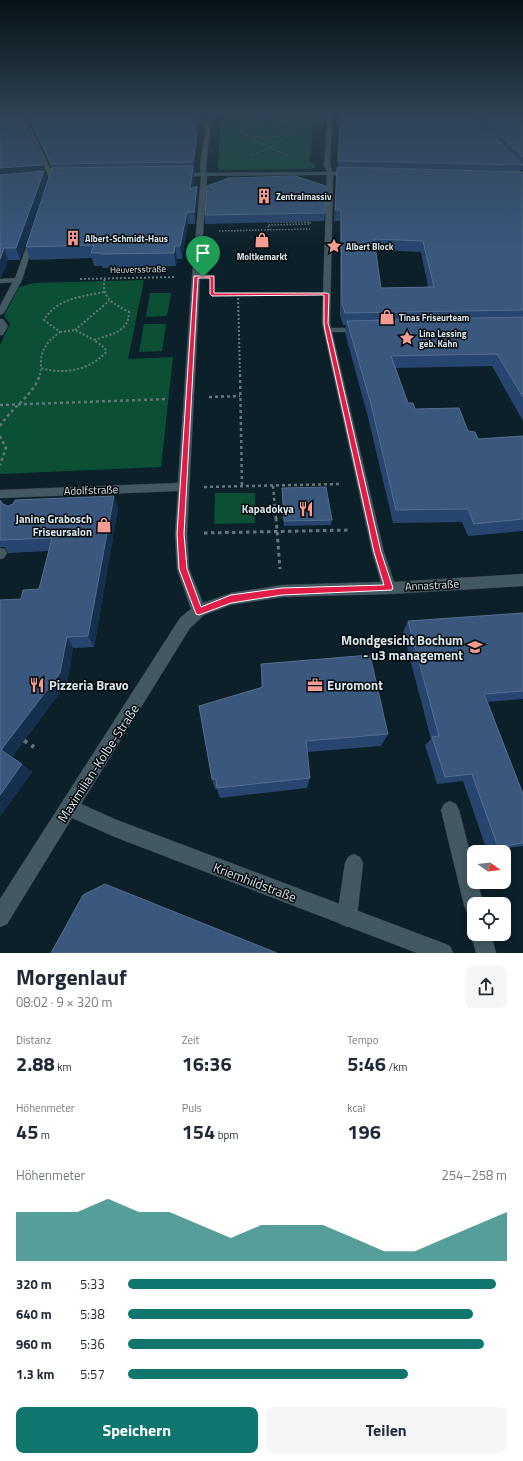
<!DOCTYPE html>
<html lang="de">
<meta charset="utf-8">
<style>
:root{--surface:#fff;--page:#f6f6f7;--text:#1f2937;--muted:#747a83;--accent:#0f766e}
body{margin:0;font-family:"Titillium Web",sans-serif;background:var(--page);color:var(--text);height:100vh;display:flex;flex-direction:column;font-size:15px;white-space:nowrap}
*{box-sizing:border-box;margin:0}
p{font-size:13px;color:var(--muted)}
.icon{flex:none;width:22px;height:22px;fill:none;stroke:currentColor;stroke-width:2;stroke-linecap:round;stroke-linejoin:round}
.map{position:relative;height:953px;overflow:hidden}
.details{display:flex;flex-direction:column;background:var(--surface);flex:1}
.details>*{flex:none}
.needle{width:26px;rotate:105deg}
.fabs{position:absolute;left:467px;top:845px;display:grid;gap:8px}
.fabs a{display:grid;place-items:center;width:44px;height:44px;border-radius:8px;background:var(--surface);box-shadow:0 2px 6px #0003;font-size:20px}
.pin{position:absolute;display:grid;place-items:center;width:34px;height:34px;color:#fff;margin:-41px -17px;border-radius:50% 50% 50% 0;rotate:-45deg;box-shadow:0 0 4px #0007}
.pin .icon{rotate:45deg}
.round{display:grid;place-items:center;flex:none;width:42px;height:42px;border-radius:8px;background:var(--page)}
.headline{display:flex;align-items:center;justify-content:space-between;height:68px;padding:0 16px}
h1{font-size:22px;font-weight:700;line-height:30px}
.stats{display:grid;grid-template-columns:repeat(3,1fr);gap:6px;height:68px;padding:4px 16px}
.stats div{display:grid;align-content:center}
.stats b{font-size:20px;font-weight:700}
.stats small{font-size:11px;font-weight:400}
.stats p{font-size:11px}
.chart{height:112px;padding:8px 16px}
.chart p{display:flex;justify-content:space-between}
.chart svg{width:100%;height:72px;margin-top:4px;fill:var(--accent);opacity:.7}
.primary-button{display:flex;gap:8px;margin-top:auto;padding:8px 16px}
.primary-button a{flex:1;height:46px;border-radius:8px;background:var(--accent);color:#fff;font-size:16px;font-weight:700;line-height:46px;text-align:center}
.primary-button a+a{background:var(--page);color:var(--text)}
ul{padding:0 16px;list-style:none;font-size:13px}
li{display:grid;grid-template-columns:64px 48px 1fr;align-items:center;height:30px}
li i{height:10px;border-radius:5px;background:var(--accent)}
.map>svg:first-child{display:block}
.green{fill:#0b5034}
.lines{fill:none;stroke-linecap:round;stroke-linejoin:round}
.service-casing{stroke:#303a41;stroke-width:1}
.minor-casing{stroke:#303a41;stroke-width:1}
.tertiary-casing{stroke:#303a41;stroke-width:1}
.path-far5{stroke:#65777d;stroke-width:1;stroke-dasharray:1.5 1.5;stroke-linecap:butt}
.path-far4{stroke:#65777d;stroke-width:1.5;stroke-dasharray:1.5 1.5;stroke-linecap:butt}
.path-far3{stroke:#65777d;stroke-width:2;stroke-dasharray:2 2;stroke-linecap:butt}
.path-far2{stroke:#65777d;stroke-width:2.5;stroke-dasharray:3 3;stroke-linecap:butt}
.path-far1{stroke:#65777d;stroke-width:3;stroke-dasharray:3.5 3.5;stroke-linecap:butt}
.path{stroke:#65777d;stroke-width:4;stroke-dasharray:5 5;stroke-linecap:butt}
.service{fill:#435962;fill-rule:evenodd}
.minor{fill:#435962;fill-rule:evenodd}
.tertiary{fill:#435962;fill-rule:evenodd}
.wall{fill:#27466f;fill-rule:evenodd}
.shaded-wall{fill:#14304d}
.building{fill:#3a577d;stroke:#536e8e;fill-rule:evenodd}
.route{fill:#e11d48;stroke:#fff;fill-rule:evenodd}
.labels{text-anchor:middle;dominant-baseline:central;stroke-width:3;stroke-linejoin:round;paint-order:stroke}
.far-poi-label{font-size:9px;font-weight:bold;fill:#d9e6eb;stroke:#03090c;text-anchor:start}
.far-street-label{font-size:9px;fill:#d9e6eb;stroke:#03090c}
.street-label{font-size:11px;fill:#d9e6eb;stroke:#03090c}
.poi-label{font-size:11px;font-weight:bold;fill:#d9e6eb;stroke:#03090c;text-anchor:end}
.near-poi-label{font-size:13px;font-weight:bold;fill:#d9e6eb;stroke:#03090c;text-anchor:start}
.near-street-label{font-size:13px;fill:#d9e6eb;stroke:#03090c}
</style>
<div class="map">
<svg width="523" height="953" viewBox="0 0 523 953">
<rect width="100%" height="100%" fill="#0b2028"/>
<g class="green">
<polygon points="228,113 324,113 323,127 313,127 310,161 316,167 310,169 220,170 218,168 220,126"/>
<polygon points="144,280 128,359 173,357 161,467 0,474 0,345 10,324 4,316 19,287 34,283"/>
<polygon points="150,293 171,293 167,316 146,317"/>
<polygon points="144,324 166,324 162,351 139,352"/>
<polygon points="215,493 255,493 255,523 214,524"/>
</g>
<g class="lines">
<g class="service-casing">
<g id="service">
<polygon points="15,278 21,278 22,280 4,313 0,315 0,306"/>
<polygon points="0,319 3,319 8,326 3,335 0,335"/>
<polygon points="0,548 5,549 7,553 4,558 0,559"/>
<polygon points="450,801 456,804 459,810 474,868 474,882 478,882 483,904 474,904 474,915 467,912 464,905 441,810 444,804"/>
<polygon points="354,854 360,857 363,863 357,917 354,924 347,927 340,924 337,917 345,863 348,857"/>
<polygon points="474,927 474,934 491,934 496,953 476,953 471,934"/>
</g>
</g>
<g class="minor-casing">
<g id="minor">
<path d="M208,113H212L211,117L217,113H222L211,122L206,166V173L327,172L324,164L328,113H332L330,164L332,172L350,171L353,173L350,175H333L330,323L331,328H361L365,330L361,332H332L384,552L394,582L523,574V586L389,594L282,597L231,605L204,615L190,628L81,804L117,820L443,943L450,946L453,953H417L115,837L72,818L7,924L0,927V899L180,618L191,609L177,569L175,534L178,491L0,498V490L178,483L192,277L201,176L180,177L177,175L180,173H201L200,166ZM327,175L322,323L372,552L381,582L282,585L231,593L203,603L189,569L187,534L200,277L207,176Z"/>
<polygon points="23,116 26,117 55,178 52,187 47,186 49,178"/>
<polygon points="30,237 35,238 22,280 18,282 0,283 0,279 15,278"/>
</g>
</g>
<g class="tertiary-casing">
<polygon id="tertiary" points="48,113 65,113 0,121 0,119"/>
</g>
<g class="path-far5">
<polyline points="268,113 285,120"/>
<path d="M269,119C279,120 291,121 297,130C281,137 253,143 239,129C247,120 258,120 269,119Z"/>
<polyline points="297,130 310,118"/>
<polyline points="247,135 270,148 290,134"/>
<polyline points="250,155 270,148 287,155"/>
</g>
<g class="path-far4">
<polyline points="268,222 310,222 310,224 268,225 269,230"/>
<polyline points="219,231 310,229"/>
</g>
<g class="path-far3">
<polyline points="80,279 176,277"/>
<path d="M104,292C81,297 57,298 44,320L60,332C46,342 40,351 41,368C63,375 91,370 106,352L105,348L94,340C110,334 129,333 129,312C114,304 100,298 105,278"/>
<polyline points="215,294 308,294"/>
<polyline points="238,294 240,375"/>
<polyline points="75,330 109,301"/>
<polyline points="60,332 75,330 94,340"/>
<polyline points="40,375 41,368"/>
</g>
<g class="path-far2">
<polyline points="240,374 242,487"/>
<polyline points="209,397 240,396"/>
<polyline points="0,405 168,399"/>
<path d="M0,426C11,408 35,394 40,374"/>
<polyline points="0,436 6,448 0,465"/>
<polyline points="273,486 276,519"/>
<polyline points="204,487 341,484"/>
</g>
<g class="path-far1">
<polyline points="276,518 280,569"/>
<polyline points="204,533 351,530"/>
</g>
<polyline class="path" points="23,740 34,747"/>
<use href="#service" class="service"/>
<use href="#minor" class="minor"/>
<use href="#tertiary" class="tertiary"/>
</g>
<g class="wall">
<polygon points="200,113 197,134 197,141 194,172 193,172 194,178 193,188 197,186 198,198 195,224 188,224 182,259 177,259 176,266 103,268 102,266 94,266 92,258 30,260 26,247 52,169 30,122 28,114"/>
<path d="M339,113H523V170L521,169L520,172H523V421L492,366L395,368L408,403L415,409L468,431L478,439L523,436V531L468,536L462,522L393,523L368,417L345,333L346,325H343L340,315V221H334L340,131ZM376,250L421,252L428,287L381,288Z"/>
<polygon points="0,116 46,175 45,175 47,181 20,260 8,260 4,271 0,278"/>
<polygon points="325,213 324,221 205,224 205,215"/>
<polygon points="282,488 332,520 331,525 284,526 282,494"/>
<polygon points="0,500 3,504 8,506 118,508 94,647 73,648 67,683 12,757 32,772 0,816 0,600 21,599 39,589 49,551 8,553 5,547 0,547"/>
<polygon points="523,613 523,699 488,702 523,794 523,846 487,851 463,781 437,784 425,745 431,739 403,632 408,621"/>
<polygon points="261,664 388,734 381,746 307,752 310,778 307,788 220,798 217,789 215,789 212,779 261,688"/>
</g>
<g class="shaded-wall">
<polygon points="198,113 200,113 197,134 197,141 194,172 193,162 195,132"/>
<polygon points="43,165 47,181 20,260 16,248 0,178 0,168"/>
<polygon points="193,166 194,178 191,201 190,189"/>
<polygon points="197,186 198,198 195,224 194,212"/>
<polygon points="187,212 188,224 182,259 180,246"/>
<polygon points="175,246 177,259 176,266 174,253"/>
<polygon points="4,248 8,260 4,271 0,278 0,259"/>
<polygon points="114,496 118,508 94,647 88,636"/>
<polygon points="67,637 73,648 67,683 11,758 1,750"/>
<polygon points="22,764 32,772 0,816 0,795"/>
</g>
<g class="building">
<polygon points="29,113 198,113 195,132 197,132 193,162 51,164 28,114"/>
<polygon points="340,113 469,113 523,165 338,161 340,122"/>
<polygon points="477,113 523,113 523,157"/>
<polygon points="20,114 43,165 0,168 0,116"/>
<polygon points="193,166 190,189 197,186 194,212 187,212 180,246 175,246 174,253 100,254 100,253 91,253 94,245 26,247 52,168"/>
<path d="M337,167L523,172V310L345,313L342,303L341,210H335ZM374,239L423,241L434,287L381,288Z"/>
<polygon points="44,171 16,248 4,248 0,259 0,175"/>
<polygon points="295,176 326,186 325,213 205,215 207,186 229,178"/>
<polygon points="523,317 523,397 497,354 391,356 408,403 413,403 415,409 459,408 468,431 475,432 478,439 523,436 523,519 474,524 468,509 396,510 371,404 347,321"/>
<polygon points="326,487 332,520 284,521 282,488"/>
<polygon points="114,496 88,636 67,637 60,673 1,750 22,764 0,795 0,600 21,599 23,590 39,589 52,538 0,540 0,500 3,504 8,506 13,504 15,500"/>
<polygon points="523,613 523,691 484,694 523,794 523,843 498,847 472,774 445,777 432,737 439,736 408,621"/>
<polygon points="370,655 388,734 306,741 310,778 217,788 216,779 212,779 199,706 263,687 261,664"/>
<polygon points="105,884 277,953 51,953 83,895"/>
</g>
<linearGradient id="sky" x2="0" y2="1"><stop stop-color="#061216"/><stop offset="0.46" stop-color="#2e4253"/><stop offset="1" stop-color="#2e4253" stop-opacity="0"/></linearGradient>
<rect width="523" height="247" fill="url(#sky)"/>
<path class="route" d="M194,276H214V293H326L329,294L328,323L330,330L381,552L393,588L392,590L282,595L231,603L199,615L196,614L179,569L177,534ZM198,278H210V294L212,296L324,295V323L325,330L374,552L384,585L282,588L231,595L201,607L187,569L184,534Z"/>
<defs>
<g id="building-bare" transform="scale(1.2)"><path d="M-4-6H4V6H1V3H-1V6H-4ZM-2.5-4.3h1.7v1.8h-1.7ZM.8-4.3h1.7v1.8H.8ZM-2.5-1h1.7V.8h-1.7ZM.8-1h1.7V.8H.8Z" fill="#f59c92" stroke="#03090c" stroke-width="2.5" paint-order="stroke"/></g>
<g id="shop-bare" transform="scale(1.2)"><path d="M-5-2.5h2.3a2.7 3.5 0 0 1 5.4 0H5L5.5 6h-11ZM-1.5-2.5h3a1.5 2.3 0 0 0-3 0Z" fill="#f59c92" stroke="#03090c" stroke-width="2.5" paint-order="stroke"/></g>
<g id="sight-bare" transform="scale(1.2)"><path d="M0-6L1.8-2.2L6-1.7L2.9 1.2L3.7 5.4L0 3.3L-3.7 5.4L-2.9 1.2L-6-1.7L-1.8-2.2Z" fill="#f59c92" stroke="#03090c" stroke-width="2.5" paint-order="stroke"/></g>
<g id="restaurant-bare" transform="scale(1.2)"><path d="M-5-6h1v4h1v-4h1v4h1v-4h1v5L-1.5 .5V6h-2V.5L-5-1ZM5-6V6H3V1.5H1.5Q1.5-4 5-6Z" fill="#f59c92" stroke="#03090c" stroke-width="2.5" paint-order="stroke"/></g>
<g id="school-bare" transform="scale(1.2)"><path d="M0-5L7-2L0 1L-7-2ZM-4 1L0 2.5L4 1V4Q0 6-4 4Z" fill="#f59c92" stroke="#03090c" stroke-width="2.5" paint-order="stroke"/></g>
<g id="office-bare" transform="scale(1.2)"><path d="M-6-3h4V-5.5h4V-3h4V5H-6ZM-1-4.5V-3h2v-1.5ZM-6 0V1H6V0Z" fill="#f59c92" stroke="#03090c" stroke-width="2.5" paint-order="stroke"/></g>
</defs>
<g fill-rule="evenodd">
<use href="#building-bare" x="264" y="196"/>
<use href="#building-bare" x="73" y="238"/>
<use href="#shop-bare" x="262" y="240"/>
<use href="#sight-bare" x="334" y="246"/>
<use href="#shop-bare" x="387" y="317"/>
<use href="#sight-bare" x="407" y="338"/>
<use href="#restaurant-bare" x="306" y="509"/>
<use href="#shop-bare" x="104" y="525"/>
<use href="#school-bare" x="475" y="647"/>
<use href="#restaurant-bare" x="37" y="685"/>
<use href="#office-bare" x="315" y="685"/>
</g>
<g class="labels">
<g class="far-poi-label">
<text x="276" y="196">Zentralmassiv</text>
<text x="85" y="238">Albert-Schmidt-Haus</text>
<text x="346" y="246">Albert Block</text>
<text x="262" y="256" text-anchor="middle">Moltkemarkt</text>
<text x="399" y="317">Tinas Friseurteam</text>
<text x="419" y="333">Lina Lessing<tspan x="419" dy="10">geb. Kahn</tspan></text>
</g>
<g class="far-street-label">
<text transform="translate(138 269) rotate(-1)">Heuversstraße</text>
</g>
<g class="street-label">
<text transform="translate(91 490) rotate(-2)">Adolfstraße</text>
<text transform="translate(432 585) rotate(-3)">Annastraße</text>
</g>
<g class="poi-label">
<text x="294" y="509">Kapadokya</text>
<text x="92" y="519">Janine Grabosch<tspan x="92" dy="13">Friseursalon</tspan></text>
</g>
<g class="near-poi-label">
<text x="463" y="640" text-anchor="end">Mondgesicht Bochum<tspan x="463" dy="15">- u3 management</tspan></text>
<text x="49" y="685">Pizzeria Bravo</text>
<text x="327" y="685">Euromont</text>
</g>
<g class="near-street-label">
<text transform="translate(98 763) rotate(-57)">Maximilian-Kolbe-Straße</text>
<text transform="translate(255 882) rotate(21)">Kriemhildstraße</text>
</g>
</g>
</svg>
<div class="fabs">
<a><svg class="needle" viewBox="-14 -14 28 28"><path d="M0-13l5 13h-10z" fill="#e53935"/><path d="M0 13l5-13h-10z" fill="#747a83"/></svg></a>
<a><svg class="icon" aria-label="locate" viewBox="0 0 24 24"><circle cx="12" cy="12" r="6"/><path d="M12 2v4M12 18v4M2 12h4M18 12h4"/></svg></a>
</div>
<div class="pin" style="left:203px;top:277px;background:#1e9e55"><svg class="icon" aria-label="arrive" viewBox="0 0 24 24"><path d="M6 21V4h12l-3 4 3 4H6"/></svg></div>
</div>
<section class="details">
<div class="headline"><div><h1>Morgenlauf</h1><p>08:02 · 9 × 320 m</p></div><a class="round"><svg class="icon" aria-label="share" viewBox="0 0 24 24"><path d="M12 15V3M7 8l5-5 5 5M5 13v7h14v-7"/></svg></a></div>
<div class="stats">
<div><p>Distanz</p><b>2.88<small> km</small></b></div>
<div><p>Zeit</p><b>16:36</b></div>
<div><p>Tempo</p><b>5:46<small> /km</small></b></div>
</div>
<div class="stats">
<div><p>Höhenmeter</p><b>45<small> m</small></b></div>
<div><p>Puls</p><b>154<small> bpm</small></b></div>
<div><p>kcal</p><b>196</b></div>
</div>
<div class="chart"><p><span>Höhenmeter</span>254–258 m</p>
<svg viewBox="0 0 160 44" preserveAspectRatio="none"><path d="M0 44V14L10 14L20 14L30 6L40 14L50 14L60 22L70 30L80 22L90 22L100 22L110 30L120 38L130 38L140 30L150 22L160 14V44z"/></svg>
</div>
<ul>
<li><b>320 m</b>5:33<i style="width:97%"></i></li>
<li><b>640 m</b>5:38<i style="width:91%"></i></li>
<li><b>960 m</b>5:36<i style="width:94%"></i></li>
<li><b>1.3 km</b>5:57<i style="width:74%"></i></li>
</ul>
<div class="primary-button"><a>Speichern</a><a>Teilen</a></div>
</section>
